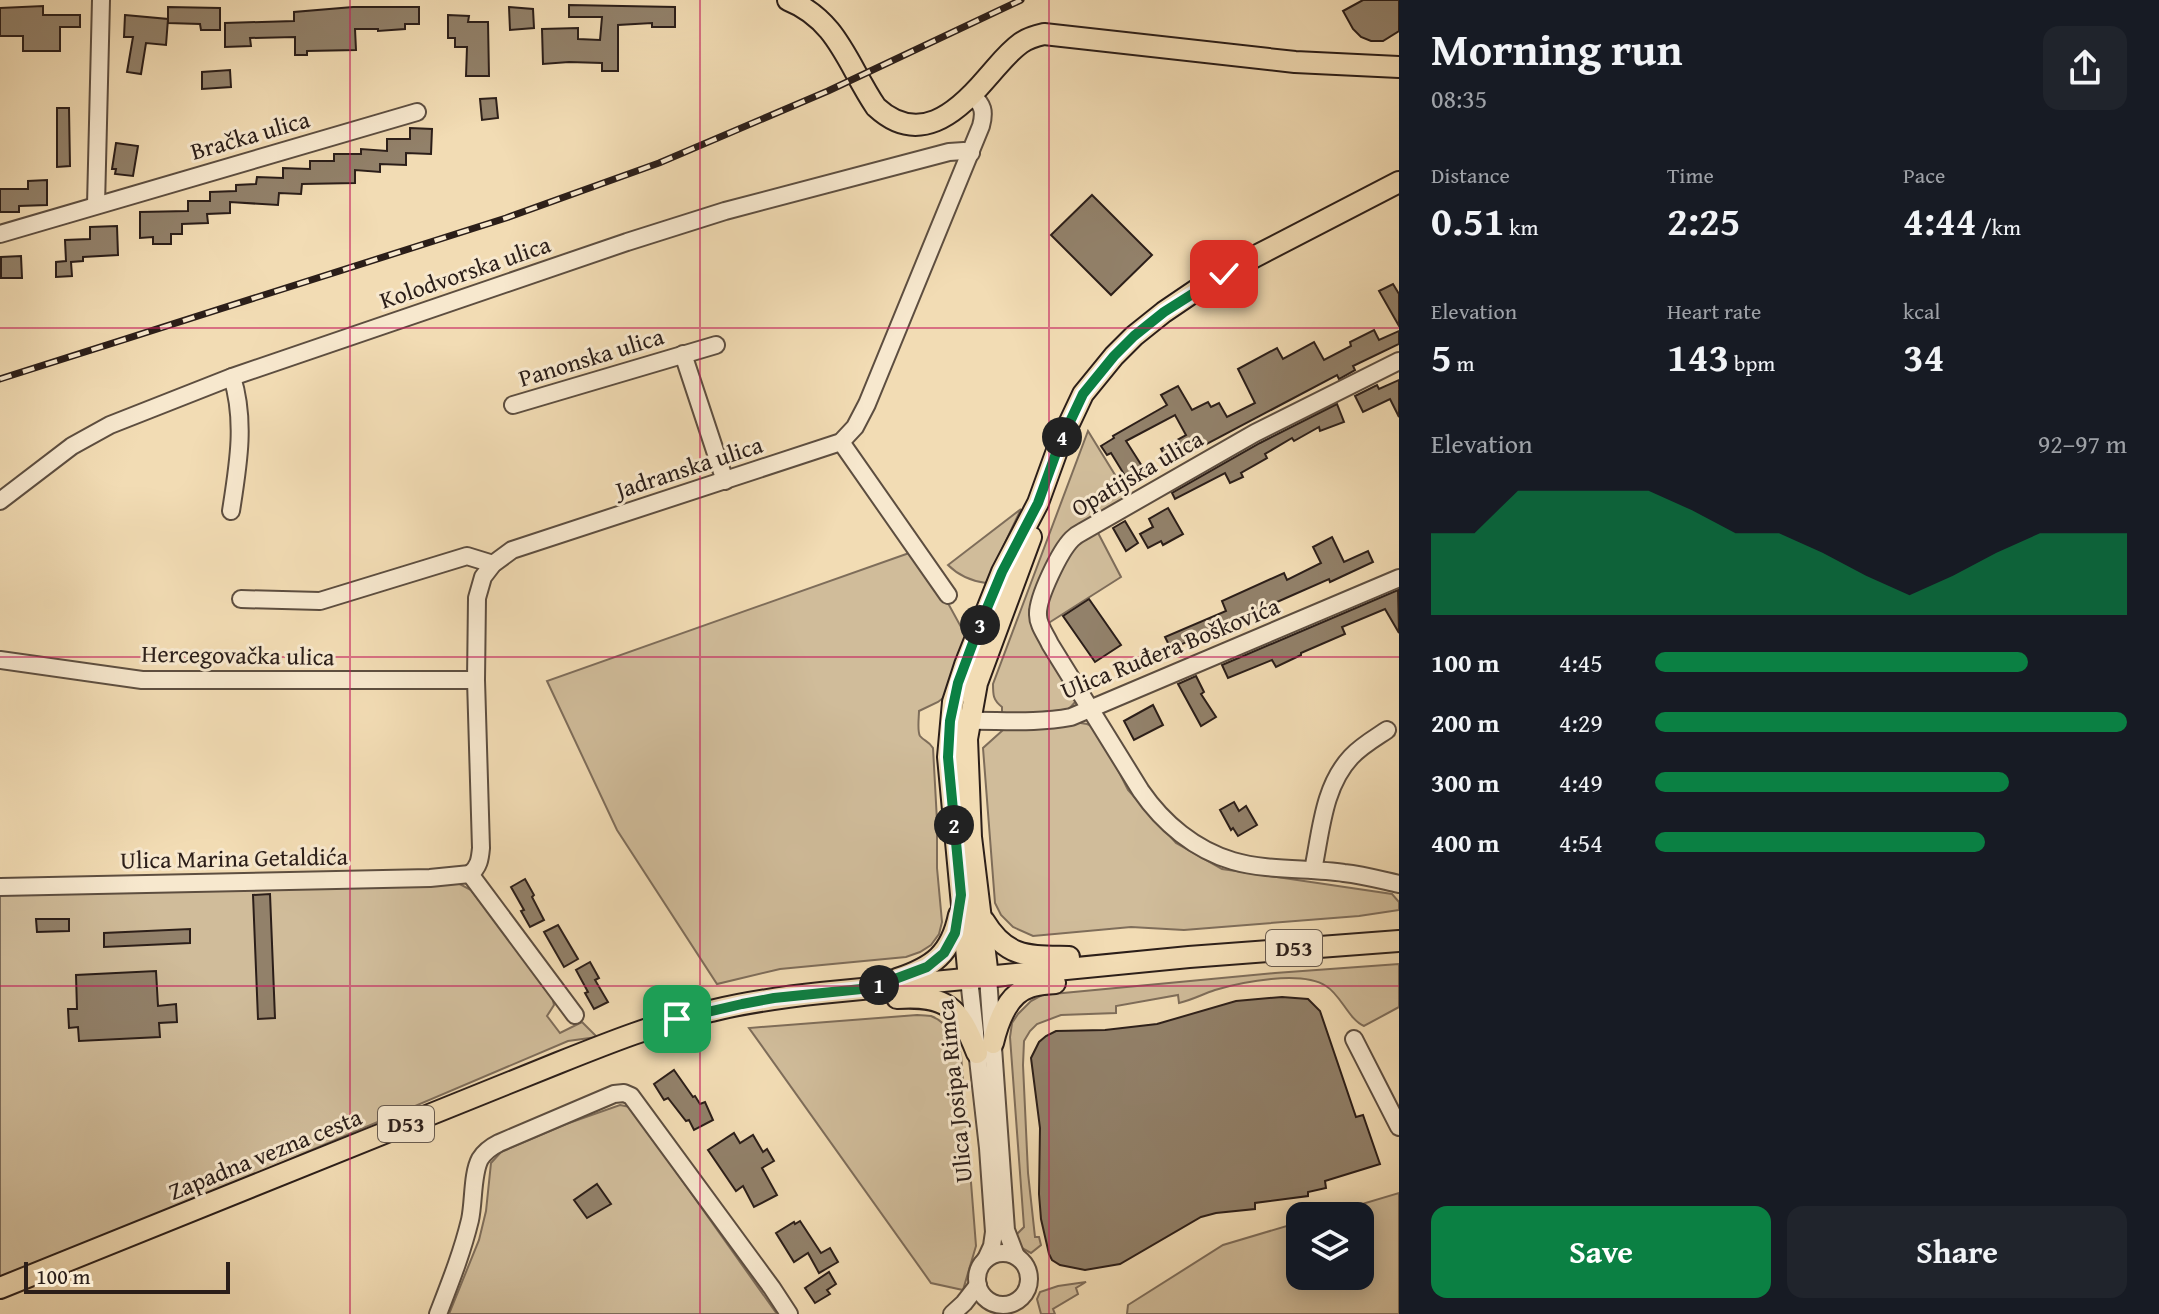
<!DOCTYPE html>
<meta charset="utf-8">
<style>
:root{--surface:#171b24;--page:#20242c;--text:#f1f3f6;--muted:#9ea1a6;--accent:#0b8043}
body{margin:0;font-family:"Gentium Book Plus",serif;background:var(--page);color:var(--text);height:100vh;display:flex;flex-direction:column;font-size:30px;white-space:nowrap}
*{box-sizing:border-box;margin:0}
p{font-size:26px;color:var(--muted)}
.icon{flex:none;width:44px;height:44px;fill:none;stroke:currentColor;stroke-width:2;stroke-linecap:round;stroke-linejoin:round}
.map{position:relative;flex:1;overflow:hidden}
.details{display:flex;flex-direction:column;background:var(--surface);width:760px}
.details>*{flex:none}
.controls{position:absolute;left:1286px;top:1202px;display:grid;gap:16px}
.controls a{display:grid;place-items:center;width:88px;height:88px;border-radius:16px;background:var(--surface);box-shadow:0 4px 20px #0003;font-size:40px}
.scale{position:absolute;left:24px;bottom:20px;width:206px;box-sizing:border-box;padding-left:8px;border:4px solid #2b1e19;border-top:0;font-size:22px;line-height:28px;white-space:nowrap;color:#2b1e19;-webkit-text-stroke:6px #f7e8ce;paint-order:stroke}
.pin{position:absolute;display:grid;place-items:center;width:68px;height:68px;color:#fff;margin:-34px;border-radius:16px;box-shadow:0 4px 12px #0006}
.km{position:absolute;width:40px;height:40px;margin:-20px;border-radius:50%;background:#222;color:#fff;font-size:22px;line-height:40px;text-align:center}
.round{display:grid;place-items:center;flex:none;width:84px;height:84px;border-radius:16px;background:var(--page)}
.headline{display:flex;align-items:center;justify-content:space-between;height:136px;padding:0 32px}
h1{font-size:44px;font-weight:700;line-height:60px}
.stats{display:grid;grid-template-columns:repeat(3,1fr);gap:12px;height:136px;padding:8px 32px}
.stats div{display:grid;align-content:center}
.stats b{font-size:40px;font-weight:700}
.stats small{font-size:22px;font-weight:400}
.stats p{font-size:22px}
.chart{height:224px;padding:16px 32px}
.chart p{display:flex;justify-content:space-between}
.chart svg{width:100%;height:144px;margin-top:8px;fill:var(--accent);opacity:.7}
.action{display:flex;gap:16px;margin-top:auto;padding:16px 32px}
.action a{flex:1;height:92px;border-radius:16px;background:var(--accent);color:#fff;font-size:32px;font-weight:700;line-height:92px;text-align:center}
.action a+a{background:var(--page);color:var(--text)}
ul{padding:0 32px;list-style:none;font-size:26px}
li{display:grid;grid-template-columns:128px 96px 1fr;align-items:center;height:60px}
li i{height:20px;border-radius:10px;background:var(--accent)}
main{display:flex;flex:1;min-height:0}
.map>svg:first-child{display:block}
.green{fill:#d0bc9a;stroke:#7e6d5a;stroke-width:2}
.building{fill:#92816a;stroke:#2b1e19;stroke-width:2}
.lines{fill:none;stroke-linecap:round;stroke-linejoin:round}
.minor-casing{stroke:#5d4e40;stroke-width:20}
.major-casing{stroke:#2b1e19;stroke-width:24}
.minor{stroke:#f7e8ce;stroke-width:16}
.major{stroke:#f2dcb4;stroke-width:20}
.rail-casing{stroke:#2b1e19;stroke-width:7}
.rail{stroke:#f7e8ce;stroke-width:4;stroke-dasharray:12;stroke-linecap:butt}
.route-casing{stroke:#fff;stroke-width:16}
.route{stroke:#0b8043;stroke-width:10}
.grid{fill:none;stroke:#c2185b;stroke-width:2;stroke-opacity:0.55}
.labels{text-anchor:middle;dominant-baseline:central;stroke-width:6;stroke-linejoin:round;paint-order:stroke}
.shield{fill:#f7e8ce;stroke:#685b4f;stroke-width:2}
.shield-label{font-size:22px;font-weight:bold;fill:#2b1e19}
.street-label{font-size:24px;fill:#2b1e19;stroke:#f7e8ce}
</style>
<main>
<div class="map">
<svg width="1399" height="1314" viewBox="0 0 1399 1314">
<rect width="100%" height="100%" fill="#f2dcb4"/>
<filter id="stains"><feTurbulence type="fractalNoise" baseFrequency=".0025" numOctaves="4"/><feColorMatrix values="0 0 0 0 .2 0 0 0 0 .09 0 0 0 0 .02 0 0 0 .5 -.17"/></filter>
<radialGradient id="worn" r=".72"><stop offset=".6" stop-color="#630" stop-opacity="0"/><stop offset="1" stop-color="#630" stop-opacity=".3"/></radialGradient>
<g class="green">
<path d="M1088,431L1128,496L1071,530L1052,560L1029,610L1032,627L1072,685L1077,700L1068,710L1002,715V707C993,700 993,695 993,684Z"/>
<path d="M1021,509L986,583C971,581 959,576 948,565Z"/>
<polygon points="1096,529 1121,577 1047,624 1047,607 1050,595 1071,550"/>
<path d="M912,552L949,605L966,636L947,695L938,702L919,711C919,717 917,731 920,736C924,741 929,741 933,748L937,821V868L942,922L939,934L931,945L920,952L906,957L780,969L717,984L617,830L547,681Z"/>
<polygon points="1074,722 1087,724 1097,728 1128,790 1176,843 1222,869 1392,894 1399,902 1399,910 1359,916 1184,930 1131,927 1033,936 1013,927 1001,915 995,903 983,748 1003,730 1055,727"/>
<polygon points="334,881 456,882 471,890 552,996 554,1005 547,1016 560,1033 582,1022 597,1037 568,1041 121,1231 0,1277 0,895"/>
<path d="M1399,964V1007L1364,1026C1349,1020 1341,995 1326,986C1301,970 1242,982 1215,990C1203,994 1192,1000 1179,1003L1178,995L1116,1006V1013L1061,1015L1037,1024L1030,1031L1024,1041L1023,1065L1028,1173L1035,1237H1039L1041,1245L1031,1253L1020,1247L1016,1235L1024,1227L1010,1037L1012,1023L1018,1014L1031,1001L1042,995L1275,973Z"/>
<path d="M917,1015C918,1015 931,1016 931,1016C947,1022 957,1040 961,1055L976,1246L963,1290L931,1283L749,1028Z"/>
<polygon points="620,1105 630,1107 777,1314 449,1314 479,1240 486,1211 491,1163 501,1152 566,1124"/>
<polygon points="1399,1193 1399,1314 1127,1314 1128,1305 1223,1245 1300,1222 1300,1276 1360,1276 1360,1216 1322,1216"/>
<polygon points="1086,1282 1076,1288 1078,1294 1053,1309 1055,1314 1041,1314 1037,1299 1040,1292 1058,1286"/>
</g>
<g class="building">
<polygon points="1363,0 1399,0 1399,31 1383,41 1371,41 1361,37 1353,29 1343,11"/>
<polygon points="569,5 675,7 675,27 652,27 652,23 618,25 618,71 602,71 602,63 569,62 543,64 542,29 578,28 578,39 600,40 602,17 569,17"/>
<polygon points="43,6 43,15 80,15 80,27 60,27 60,51 23,51 23,36 0,36 0,8"/>
<polygon points="168,7 220,8 220,30 201,30 200,24 168,23"/>
<polygon points="353,7 419,7 419,24 405,24 405,29 378,31 378,29 355,29 356,50 307,51 307,55 295,55 295,37 250,38 251,46 225,47 225,23 294,21 294,12"/>
<polygon points="509,7 533,9 534,28 510,30"/>
<polygon points="125,15 168,19 166,45 146,43 141,74 127,72 133,37 124,37"/>
<polygon points="448,15 469,16 468,22 488,22 489,76 466,76 467,47 455,47 455,38 448,38"/>
<polygon points="230,70 231,87 202,89 202,72"/>
<polygon points="496,98 498,118 482,120 480,99"/>
<polygon points="57,108 69,108 70,166 57,167"/>
<polygon points="410,128 432,129 431,154 406,153 406,165 380,164 380,172 355,170 355,183 302,184 301,194 279,193 278,205 230,202 230,213 207,214 208,223 182,224 182,234 171,234 171,244 153,244 153,237 140,238 140,212 188,211 188,201 210,201 210,192 236,191 236,185 256,184 257,177 283,178 283,168 310,169 310,161 334,161 334,154 361,154 361,149 387,151 387,139 410,139"/>
<polygon points="116,143 138,146 133,176 115,174 116,169 112,169"/>
<polygon points="47,180 47,205 19,206 19,212 0,212 0,189 28,189 28,181"/>
<polygon points="1092,195 1152,255 1111,295 1051,235"/>
<polygon points="117,226 118,255 83,257 83,261 71,262 72,276 56,277 56,262 66,261 65,240 90,239 90,227"/>
<polygon points="21,256 22,278 1,278 1,257"/>
<polygon points="1393,284 1399,294 1399,326 1379,291"/>
<polygon points="1374,330 1379,340 1399,331 1399,344 1353,366 1355,370 1339,379 1337,375 1169,464 1161,449 1186,435 1175,415 1126,441 1147,474 1130,484 1111,453 1107,455 1101,446 1114,438 1113,436 1167,405 1161,395 1178,386 1192,410 1208,402 1211,407 1219,403 1227,417 1255,403 1238,369 1277,348 1283,359 1314,342 1324,360 1351,346 1350,342"/>
<polygon points="1399,380 1399,417 1390,399 1363,412 1355,396 1377,385 1379,389"/>
<polygon points="1337,404 1344,422 1320,431 1319,427 1294,441 1292,438 1265,454 1267,458 1241,473 1243,477 1230,483 1225,473 1175,499 1172,493 1260,443"/>
<polygon points="1168,508 1183,534 1163,545 1161,541 1148,548 1140,534 1153,527 1149,519"/>
<polygon points="1125,521 1138,543 1126,551 1113,528"/>
<polygon points="1332,537 1344,562 1368,551 1373,562 1330,582 1329,579 1286,598 1171,649 1165,637 1226,611 1222,601 1284,573 1287,580 1321,563 1313,547"/>
<polygon points="1398,590 1399,633 1385,609 1342,627 1345,634 1301,653 1301,655 1276,667 1272,660 1228,678 1222,665"/>
<polygon points="1089,599 1121,645 1095,662 1063,616"/>
<polygon points="1196,676 1204,692 1201,694 1216,717 1201,726 1178,684"/>
<polygon points="1153,705 1163,725 1134,740 1124,721"/>
<polygon points="1234,802 1239,811 1246,806 1257,825 1238,836 1233,828 1231,830 1220,810"/>
<polygon points="525,879 534,895 532,897 544,920 530,927 521,911 524,910 511,887"/>
<polygon points="270,894 275,1018 258,1019 253,895"/>
<polygon points="36,919 69,919 69,931 37,932"/>
<polygon points="558,925 578,959 564,967 544,932"/>
<polygon points="190,929 190,943 104,947 104,933"/>
<polygon points="590,962 599,978 595,980 608,1002 594,1009 585,993 588,992 576,970"/>
<polygon points="156,971 158,1006 176,1004 177,1022 159,1023 160,1037 79,1041 78,1027 69,1028 68,1009 77,1009 76,975"/>
<polygon points="1282,997 1308,999 1320,1011 1356,1117 1363,1115 1380,1164 1325,1181 1326,1188 1308,1192 1308,1196 1255,1203 1255,1209 1216,1213 1201,1217 1120,1264 1085,1270 1060,1265 1052,1260 1049,1254 1041,1219 1039,1194 1040,1128 1031,1058 1039,1042 1046,1036 1056,1031 1105,1030 1157,1024 1236,1001"/>
<polygon points="674,1070 693,1097 695,1096 700,1104 705,1102 713,1120 694,1130 689,1120 686,1121 668,1098 664,1100 654,1084"/>
<polygon points="734,1133 740,1143 753,1135 763,1152 767,1149 774,1161 762,1168 777,1195 754,1207 743,1186 736,1191 708,1150"/>
<polygon points="597,1184 611,1204 587,1218 574,1200"/>
<polygon points="800,1221 821,1253 830,1248 838,1262 819,1273 808,1253 794,1262 776,1233 794,1222 795,1224"/>
<polygon points="829,1272 836,1284 827,1290 830,1294 815,1303 805,1288"/>
</g>
<g class="lines">
<g class="minor-casing">
<g id="minor">
<polyline points="96,205 101,0"/>
<polyline points="0,234 417,112"/>
<polyline points="683,354 725,481"/>
<path d="M1399,361L1255,433L1082,532C1078,534 1075,536 1072,539C1060,551 1037,598 1038,615C1038,625 1046,635 1050,644L1141,791C1163,823 1195,850 1233,861C1267,871 1309,868 1344,873C1363,875 1381,880 1399,884"/>
<polyline points="513,405 716,345"/>
<polyline points="841,442 948,595"/>
<polyline points="0,501 72,446 110,425 232,377 627,242 725,211 949,152 964,151 971,153"/>
<path d="M231,511C238,466 246,421 232,377"/>
<polyline points="241,599 320,601 467,556 493,564"/>
<polyline points="0,660 142,680 476,680"/>
<path d="M961,721C999,720 1034,724 1071,717L1399,578"/>
<path d="M1313,870C1321,832 1323,787 1351,757C1361,746 1375,738 1387,730"/>
<path d="M470,874C479,867 480,859 481,848L476,680L477,598L483,577L493,564L512,550L841,442L855,427L867,404L981,126C985,111 983,105 972,95"/>
<polyline points="470,874 575,1015"/>
<polyline points="0,887 430,878 470,874"/>
<polyline points="988,977 1006,1230 1016,1256"/>
<polyline points="969,979 988,1148 994,1232 992,1246 986,1259"/>
<polyline points="1354,1039 1399,1127"/>
<circle cx="1003" cy="1279" r="26"/>
<path d="M438,1314C450,1283 462,1253 470,1220C474,1202 472,1174 480,1159C485,1151 491,1147 499,1143L614,1094L624,1093L631,1096L772,1288L789,1314"/>
<polyline points="952,1314 964,1303 978,1285"/>
</g>
</g>
<g class="major-casing">
<g id="major">
<path d="M788,0C838,20 848,66 876,107C918,146 956,114 986,79C997,67 1007,53 1021,43C1028,38 1035,36 1044,34L1295,62L1399,67"/>
<path d="M984,921C1007,959 1030,956 1069,957"/>
<polyline points="988,977 971,837 967,739 977,683 1031,537"/>
<path d="M897,979C933,967 951,954 959,915"/>
<polyline points="969,979 948,757 953,702 965,665 1002,572 1038,503 1059,445 1083,394 1114,356 1134,336 1164,312 1195,291 1254,257 1399,182"/>
<path d="M897,998C947,995 959,1007 977,1053"/>
<path d="M993,1043C998,1022 1007,994 1030,987C1038,984 1047,984 1055,983"/>
<path d="M0,1288L558,1063C608,1043 658,1023 711,1011C747,1002 784,997 821,993L1189,957L1399,941"/>
</g>
</g>
<use href="#minor" class="minor"/>
<use href="#major" class="major"/>
<g class="rail-casing">
<polyline id="rail" points="0,379 506,218 659,163 828,91 1021,0"/>
</g>
<use href="#rail" class="rail"/>
</g>
<g class="lines">
<g class="route-casing">
<polyline id="route" points="677,1019 742,1004 774,998 871,988 927,967 944,953 955,933 961,895 948,757 950,721 958,683 977,632 1002,572 1038,503 1059,445 1083,394 1114,356 1134,336 1164,312 1224,274"/>
</g>
<use href="#route" class="route"/>
</g>
<path class="grid" d="M350,0V1314M700,0V1314M1049,0V1314M0,328H1399M0,657H1399M0,986H1399"/>
<g class="labels">
<g class="shield">
<rect x="1266" y="930" width="56" height="36" rx="6"/>
<rect x="378" y="1106" width="56" height="36" rx="6"/>
</g>
<g class="shield-label">
<text x="1294" y="948">D53</text>
<text x="406" y="1124">D53</text>
</g>
<g class="street-label">
<text transform="translate(250 135) rotate(-16)">Bračka ulica</text>
<text transform="translate(465 272) rotate(-19)">Kolodvorska ulica</text>
<text transform="translate(591 357) rotate(-17)">Panonska ulica</text>
<text transform="translate(689 467) rotate(-18)">Jadranska ulica</text>
<text transform="translate(1137 473) rotate(-30)">Opatijska ulica</text>
<text transform="translate(1170 648) rotate(-22)">Ulica Ruđera Boškovića</text>
<text transform="translate(238 655) rotate(1)">Hercegovačka ulica</text>
<text transform="translate(234 858) rotate(-1)">Ulica Marina Getaldića</text>
<text transform="translate(954 1091) rotate(-96)">Ulica Josipa Rimca</text>
<text transform="translate(265 1154) rotate(-22)">Zapadna vezna cesta</text>
</g>
</g>
<rect width="100%" height="100%" filter="url(#stains)"/>
<rect width="100%" height="100%" fill="url(#worn)"/>
</svg>
<div class="controls">
<a><svg class="icon" aria-label="layers" viewBox="0 0 24 24"><path d="M12 4l9 5-9 5-9-5zM3 14l9 5 9-5"/></svg></a>
</div>
<div class="scale">100 m</div>
<div class="pin" style="left:677px;top:1019px;background:#1e9e55"><svg class="icon" aria-label="arrive" viewBox="0 0 24 24"><path d="M6 21V4h12l-3 4 3 4H6"/></svg></div>
<div class="pin" style="left:1224px;top:274px;background:#d93025"><svg class="icon" aria-label="check" viewBox="0 0 24 24"><path d="M5 12l5 5 9-10"/></svg></div>
<b class="km" style="left:879px;top:985px">1</b>
<b class="km" style="left:954px;top:825px">2</b>
<b class="km" style="left:980px;top:625px">3</b>
<b class="km" style="left:1062px;top:437px">4</b>
</div>
<section class="details">
<div class="headline"><div><h1>Morning run</h1><p>08:35</p></div><a class="round"><svg class="icon" aria-label="share" viewBox="0 0 24 24"><path d="M12 15V3M7 8l5-5 5 5M5 13v7h14v-7"/></svg></a></div>
<div class="stats">
<div><p>Distance</p><b>0.51<small> km</small></b></div>
<div><p>Time</p><b>2:25</b></div>
<div><p>Pace</p><b>4:44<small> /km</small></b></div>
</div>
<div class="stats">
<div><p>Elevation</p><b>5<small> m</small></b></div>
<div><p>Heart rate</p><b>143<small> bpm</small></b></div>
<div><p>kcal</p><b>34</b></div>
</div>
<div class="chart"><p><span>Elevation</span>92–97 m</p>
<svg viewBox="0 0 160 44" preserveAspectRatio="none"><path d="M0 44V19L10 19L20 6L30 6L40 6L50 6L60 12L70 19L80 19L90 25L100 32L110 38L120 32L130 25L140 19L150 19L160 19V44z"/></svg>
</div>
<ul>
<li><b>100 m</b>4:45<i style="width:79%"></i></li>
<li><b>200 m</b>4:29<i style="width:100%"></i></li>
<li><b>300 m</b>4:49<i style="width:75%"></i></li>
<li><b>400 m</b>4:54<i style="width:70%"></i></li>
</ul>
<div class="action"><a>Save</a><a>Share</a></div>
</section>
</main>
